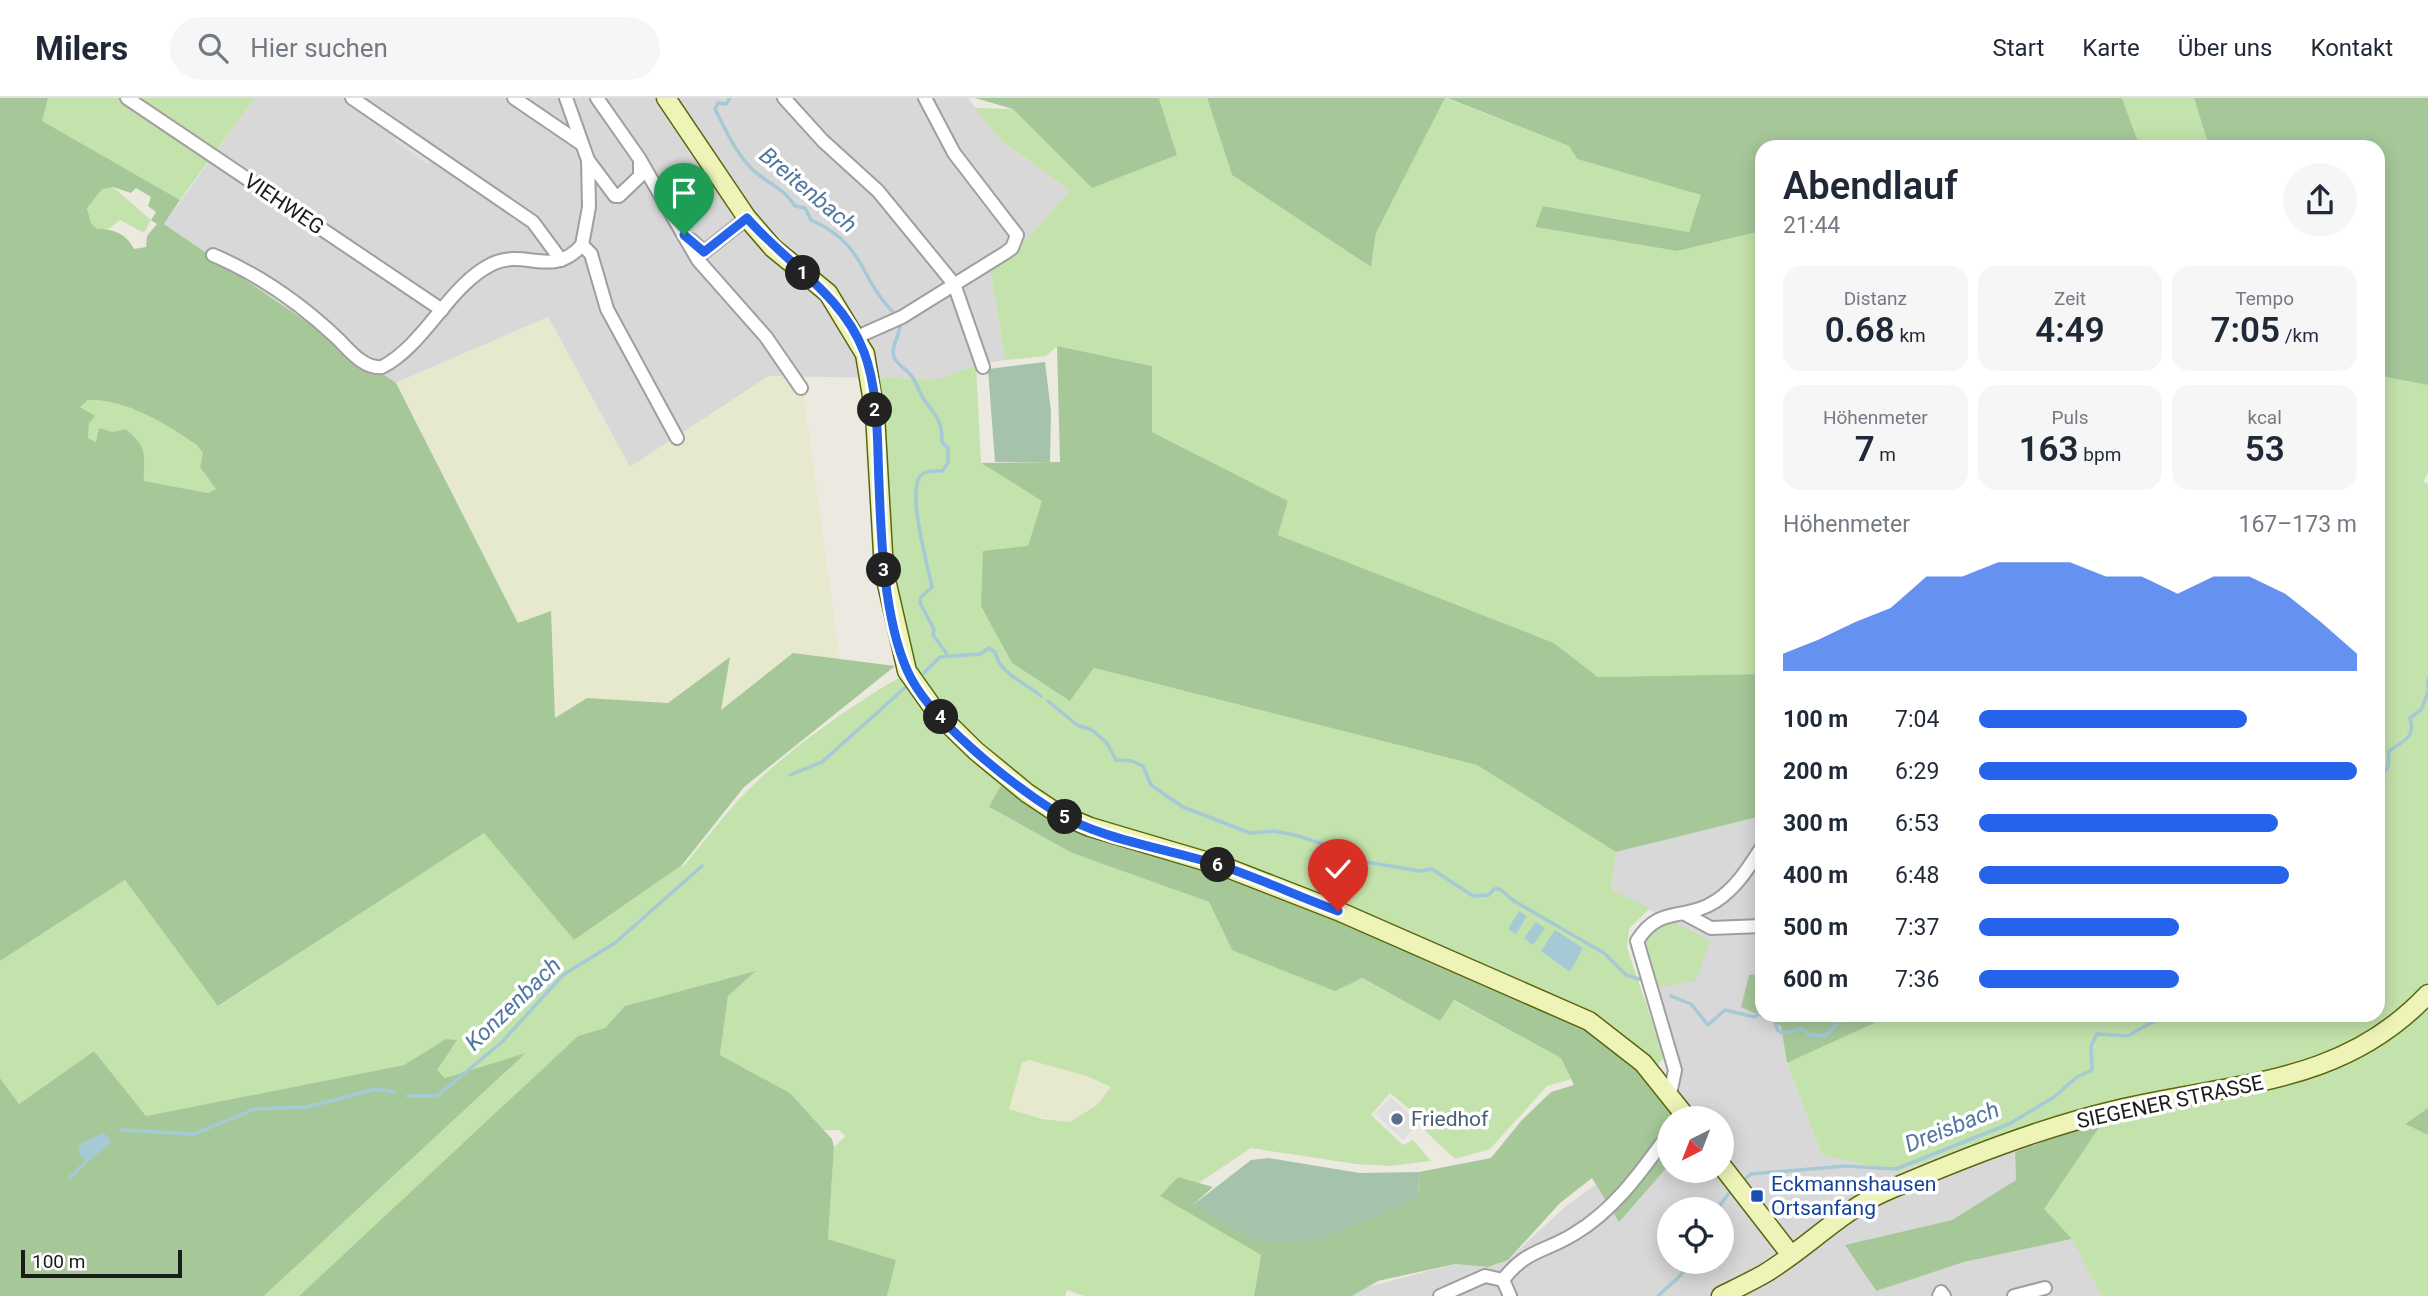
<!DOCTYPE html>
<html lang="de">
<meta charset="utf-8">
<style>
:root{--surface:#fff;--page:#f6f6f7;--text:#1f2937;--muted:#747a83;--line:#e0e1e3;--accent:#2563eb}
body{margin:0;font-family:Roboto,sans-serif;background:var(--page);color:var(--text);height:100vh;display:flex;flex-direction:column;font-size:26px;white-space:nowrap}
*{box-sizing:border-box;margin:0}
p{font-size:23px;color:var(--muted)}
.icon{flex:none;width:38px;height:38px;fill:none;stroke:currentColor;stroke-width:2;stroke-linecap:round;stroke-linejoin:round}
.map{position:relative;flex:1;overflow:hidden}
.sheet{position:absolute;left:1755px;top:42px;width:630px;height:882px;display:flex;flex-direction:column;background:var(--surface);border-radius:21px;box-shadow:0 4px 18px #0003}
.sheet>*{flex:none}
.needle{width:46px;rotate:222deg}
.buttons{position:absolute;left:1657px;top:1008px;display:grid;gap:14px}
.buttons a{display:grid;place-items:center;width:77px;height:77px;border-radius:50%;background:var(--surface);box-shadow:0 4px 18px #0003;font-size:35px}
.scale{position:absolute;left:21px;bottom:18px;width:161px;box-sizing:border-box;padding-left:7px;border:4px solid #1b1b1b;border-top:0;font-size:19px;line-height:24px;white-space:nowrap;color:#1b1b1b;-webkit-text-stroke:5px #fff;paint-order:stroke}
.pin{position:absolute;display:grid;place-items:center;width:60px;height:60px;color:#fff;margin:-72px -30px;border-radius:50% 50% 50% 0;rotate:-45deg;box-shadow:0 0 7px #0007}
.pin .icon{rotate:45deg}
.km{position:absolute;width:35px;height:35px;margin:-18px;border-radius:50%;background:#222;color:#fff;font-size:19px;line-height:35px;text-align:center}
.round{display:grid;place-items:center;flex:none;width:74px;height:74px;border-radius:37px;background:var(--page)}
.overview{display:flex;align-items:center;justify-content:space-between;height:119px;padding:0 28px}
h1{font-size:38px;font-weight:600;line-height:52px}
.figures{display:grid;grid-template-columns:repeat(3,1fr);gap:10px;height:119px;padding:7px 28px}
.figures div{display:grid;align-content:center;border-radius:18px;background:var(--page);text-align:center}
.figures b{font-size:35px;font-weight:600}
.figures small{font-size:19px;font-weight:400}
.figures p{font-size:19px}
.chart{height:196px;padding:14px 28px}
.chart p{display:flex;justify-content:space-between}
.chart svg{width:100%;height:126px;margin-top:7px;fill:var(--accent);opacity:.7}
ul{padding:0 28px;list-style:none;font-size:23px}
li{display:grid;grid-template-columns:112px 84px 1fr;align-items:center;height:52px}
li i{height:18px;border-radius:9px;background:var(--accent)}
header{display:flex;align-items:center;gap:42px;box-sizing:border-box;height:98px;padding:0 35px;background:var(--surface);border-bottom:2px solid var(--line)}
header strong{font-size:33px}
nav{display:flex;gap:38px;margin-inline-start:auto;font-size:24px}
.search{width:490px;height:63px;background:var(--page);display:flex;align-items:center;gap:18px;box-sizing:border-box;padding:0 24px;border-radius:38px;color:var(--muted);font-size:26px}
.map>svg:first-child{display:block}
.residential{fill:#d9d8d8;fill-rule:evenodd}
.farmland{fill:#e7e9ce}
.grass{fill:#c4e2ab;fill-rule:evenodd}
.forest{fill:#a6c899;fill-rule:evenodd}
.cemetery{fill:#a5c3aa}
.parking{fill:#dfdfdf}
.water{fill:#a5cad6}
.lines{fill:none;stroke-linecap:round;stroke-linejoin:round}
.stream{stroke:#a5cad6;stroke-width:3.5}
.street-casing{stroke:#9f9f9f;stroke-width:16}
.secondary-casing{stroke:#5a660e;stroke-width:21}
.street{stroke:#fff;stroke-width:12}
.secondary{stroke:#eef3b8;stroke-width:18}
.route-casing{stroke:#fff;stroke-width:14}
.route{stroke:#2563eb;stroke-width:9}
.service-dot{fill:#5c6f8a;stroke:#fff;stroke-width:2.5}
.transit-dot{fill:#1a4fb4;stroke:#fff;stroke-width:2.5}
.labels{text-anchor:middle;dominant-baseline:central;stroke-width:7;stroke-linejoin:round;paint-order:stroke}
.street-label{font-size:21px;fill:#1b1b1b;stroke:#fff}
.service-label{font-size:21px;fill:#4e5e75;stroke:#fff;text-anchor:start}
.transit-label{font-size:21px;fill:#164399;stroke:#fff;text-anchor:start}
.water-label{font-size:23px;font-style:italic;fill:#5177a1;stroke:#fff}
</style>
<header>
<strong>Milers</strong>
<div class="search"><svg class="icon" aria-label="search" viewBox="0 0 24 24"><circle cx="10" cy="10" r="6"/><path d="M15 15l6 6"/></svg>Hier suchen</div>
<nav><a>Start</a><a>Karte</a><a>Über uns</a><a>Kontakt</a></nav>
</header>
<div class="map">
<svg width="2428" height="1198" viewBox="0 0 2428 1198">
<rect width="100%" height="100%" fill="#ece9e1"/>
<g class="residential">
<polygon points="255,0 968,0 1000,41 1070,93 1026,142 990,169 1005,262 976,267 939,281 769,278 630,369 548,219 396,285 164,126"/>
<path d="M1762,718V876L1749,878L1741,909L1781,928L1787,965L1822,1057L1898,1074L2013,1030L2016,1082L1952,1122L1846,1147L1875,1193L1964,1164L2072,1141L2101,1198H1352L1367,1189L1455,1166L1488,1169L1508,1162L1565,1109L1596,1086L1619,1123L1669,1067L1670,1073H1722V1020H1684L1673,996L1654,890L1709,843L1611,792L1616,754ZM1670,1111H1722V1164H1670Z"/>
</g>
<g class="farmland">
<polygon points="548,219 630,369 769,278 801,279 840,561 793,555 720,612 729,559 668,605 587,601 555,621 551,514 519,526 396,285"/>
<polygon points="1029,962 1087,978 1112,989 1097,1007 1070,1024 1020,1016 1008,1011 1022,965"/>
</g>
<g class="grass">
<polygon points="48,0 255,0 180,102 41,23"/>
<polygon points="1159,0 1207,0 1232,77 1371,169 1376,135 1445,0 1569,48 1577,61 1702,97 1689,134 1544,108 1535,129 1677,153 1762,133 1762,576 1598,579 1554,545 1278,437 1288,403 1152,334 1152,268 1057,248 1046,258 1005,262 990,169 1026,142 1070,93 1000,41 975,10 1013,11 1092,90 1177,57"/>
<polygon points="2122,0 2194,0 2209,49 2140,49"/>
<polygon points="113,89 151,122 144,135 120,122 110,130 97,132 91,125 87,109 102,90"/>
<polygon points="976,267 981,365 1043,403 1028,448 1071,602 1094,570 1477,667 1616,754 1611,792 1650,810 1629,831 1627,850 1664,959 1656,969 1624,940 1567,902 1226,763 1082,717 1030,687 934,599 912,563 891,470 878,280 939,281"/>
<polygon points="2384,279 2428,287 2428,374 2423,384 2428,386 2428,886 2387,924 2330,957 2264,978 2014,1039 2013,1031 1898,1074 1822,1057 1787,965 1892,917 2378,917 2378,510 2382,492 2378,491 2378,289"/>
<path d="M88,302C127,301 166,326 197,347L203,355L200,369L217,391L208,395L144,383V370L126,331L112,334L96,344L88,340L89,325L79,309Z"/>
<path d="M902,578L1003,684L990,710L1072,755L1209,804L1232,852L1361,880L1440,923L1453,902L1561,960L1571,981L1547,988L1490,1051L1455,1061L1422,1030L1426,1025L1390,995L1371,1017L1403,1047L1413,1042L1431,1063L1390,1068L1356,1066L1251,1050L1199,1085L1178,1079L1161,1098L1261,1157L1254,1198H1084L1067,1192L1065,1198H887L896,1162L828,1141L834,1049L846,1038L839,1032H824L790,995L720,957L728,898L754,875L625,908L605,930L578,938L299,1198H264L525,956L445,980L437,972L446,941L404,967L146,1018L94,953L19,1006L0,980V863L125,782L219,908L484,734L574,842L682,767L683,769C700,748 717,726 735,706C772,663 852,606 902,578ZM1029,962L1087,978L1111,989L1097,1007L1070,1024L1042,1021L1009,1011L1022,965Z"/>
<polygon points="1669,821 1710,843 1696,883 1653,890 1642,844 1648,831"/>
<path d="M2428,907V1010L2405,1026L2428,1037V1198H2101L2072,1141L2043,1112L2105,1021C2216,1001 2347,994 2428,907Z"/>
</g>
<g class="forest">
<path d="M0,0H48L42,23L180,102L164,126L396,285L518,525L551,513L555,620L587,600L668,605L730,559L721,612L793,555L895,568L744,689L682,767L574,842L484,735L218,908L125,782L0,863ZM113,89L131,95L136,90L151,99L148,108L156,114L151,122L157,126L147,138L146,149L134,151C127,136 112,130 97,131L91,125L87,110L102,91ZM88,302C127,301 166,326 197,347L203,355L200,369L216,391L208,395L144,383C143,355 150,353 126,331L112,334L99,330L96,344L88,340L89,325L95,318L80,309Z"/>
<polygon points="975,0 1159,0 1177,57 1092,90 1013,11"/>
<polygon points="1207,0 1445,0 1376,135 1371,169 1232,77"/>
<polygon points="1447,0 2122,0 2140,49 1762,49 1762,133 1677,153 1535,129 1543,108 1689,134 1701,97 1577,61 1569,48"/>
<polygon points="2194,0 2428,0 2428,287 2385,279 2378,289 2378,49 2209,49"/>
<polygon points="1057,248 1152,268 1152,334 1288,403 1278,437 1554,545 1598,579 1762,576 1762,718 1616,754 1477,667 1094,570 1070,603 1012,565 981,508 983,453 1028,448 1042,403 981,365 1060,364"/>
<polygon points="1003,684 1055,718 1225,774 1584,928 1626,958 1679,1020 1670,1020 1669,1067 1619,1124 1592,1080 1560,1105 1508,1162 1488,1169 1455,1166 1378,1183 1352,1198 1254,1198 1261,1157 1160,1098 1178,1079 1213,1089 1194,1106 1418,1100 1419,1074 1491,1060 1521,1023 1551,994 1574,987 1561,960 1454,902 1440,923 1362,880 1335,893 1232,852 1209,804 1072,755 989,709"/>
<polygon points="756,873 728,898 720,957 790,995 832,1041 834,1049 828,1141 896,1162 887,1198 299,1198 578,938 605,930 625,908"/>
<polygon points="1762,876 1762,917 1892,917 1787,965 1781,928 1741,909 1749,877"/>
<polygon points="446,941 457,942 437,972 445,980 526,955 264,1198 0,1198 0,980 19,1006 94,953 146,1018 404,967"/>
<polygon points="2428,1010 2428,1037 2405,1026"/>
<polygon points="2105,1021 2044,1111 2072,1141 1964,1164 1876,1193 1845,1147 1952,1122 2016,1082 2015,1054"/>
</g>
<g class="cemetery">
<polygon points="1045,264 1051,314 1050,364 995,364 988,271"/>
<path d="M1269,1060L1360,1075L1419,1074L1418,1100C1369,1120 1304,1161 1250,1138C1230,1130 1212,1117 1193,1107L1251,1062Z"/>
</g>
<g class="parking">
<polygon points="399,36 433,59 428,67 394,43"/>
<polygon points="1390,999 1419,1025 1403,1042 1375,1016"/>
</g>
<g class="water">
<polygon points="1519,813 1527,818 1516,836 1508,831"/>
<polygon points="1536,824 1545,830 1533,847 1524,840"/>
<polygon points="1555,832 1583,850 1570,874 1541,853"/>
<polygon points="104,1035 111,1043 107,1049 87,1063 80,1057 78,1049 83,1044"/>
</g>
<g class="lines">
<g class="stream">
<path d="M730,0L726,6L718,5L715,11C725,31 734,51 749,68C763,84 784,89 795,108L805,110L811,122C867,147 858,179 893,214"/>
<path d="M900,227C900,237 890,250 894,259C897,267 908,272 913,280C917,286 919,294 923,300C934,316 943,322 942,344L948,350V365L942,373C936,373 925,372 921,377C906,393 928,468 932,489L921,499L920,505L934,531L933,537L947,556"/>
<path d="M924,575L940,559L980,556L989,550L995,554C1000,576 1024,584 1041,598"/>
<polyline points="2428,581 2428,590"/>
<polyline points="1048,603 1077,627 1092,632 1106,644 1116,662 1132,663 1143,668 1151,687 1183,709 1250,735 1274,733 1295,737 1329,748 1348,761 1420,773 1432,771 1473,798 1489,797 1494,791 1500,791 1514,803 1604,855 1626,877 1639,881"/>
<polyline points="790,677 822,664 907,588"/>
<path d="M2378,693L2384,681L2381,678L2388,669L2389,653C2402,643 2416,641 2410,620L2421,612L2428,594"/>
<polyline points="1671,898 1691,906 1708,927 1725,912 1754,919 1762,914"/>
<polyline points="1772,917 1778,933 1783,935 1801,931 1810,937 1825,938 1844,918 1862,917"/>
<polyline points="407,998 437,998 502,944 563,877 615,845 702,768"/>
<polyline points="121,1032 194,1036 255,1011 307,1009 377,991 394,994"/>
<polyline points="70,1079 89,1061"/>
<polyline points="1741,1084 1751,1076 1846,1068 1896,1071 2009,1026 2054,999 2077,979 2092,972 2091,948 2097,936 2128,938 2164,917"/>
<polyline points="1717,1111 1732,1091"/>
<polyline points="1658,1198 1681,1177 1687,1164"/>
</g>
<g class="street-casing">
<g id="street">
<polyline points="127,0 442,212"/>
<polyline points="352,0 533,124 561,162"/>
<polyline points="514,0 580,45"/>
<polyline points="597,0 639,60 698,162 766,239 801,290"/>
<polyline points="784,0 823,43 878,93 954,186 983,269"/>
<polyline points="588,62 615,98 619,98 640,78 640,63"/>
<polyline points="691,142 704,154 747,120"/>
<polyline points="582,147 591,156 607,211 677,340"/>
<path d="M213,157C260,177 301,206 338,241C350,253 364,271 382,269C425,247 449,187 492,166C526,150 552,181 582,147L589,109L588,62L566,0"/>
<polyline points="857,239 902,219 1005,155 1012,150 1017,137 954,55 925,0"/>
<polyline points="1685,816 1711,830 1762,828"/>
<path d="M1670,996L1675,972L1637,843C1660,806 1684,824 1716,803C1737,789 1749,769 1762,749"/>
<polyline points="1440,1198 1485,1178 1503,1182"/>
<path d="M1510,1198L1503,1182C1525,1152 1545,1154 1574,1136C1615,1112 1643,1071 1670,1034"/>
<polyline points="1939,1198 1941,1194 1944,1198"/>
<polyline points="2014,1198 2045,1190"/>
</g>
</g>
<g class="secondary-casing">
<g id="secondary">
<polyline points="666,0 747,120 773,150 828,195 865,256 875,316 884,473 907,573 936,614 976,653 1027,695 1057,715 1090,729 1225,769 1338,813 1589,923 1643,965 1687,1020"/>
<polyline points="1722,1068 1791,1157"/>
<path d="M1721,1198C1735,1191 1750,1184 1764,1176C1809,1149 1842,1111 1891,1091C1964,1060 2040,1030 2116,1012C2231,984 2341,989 2428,896"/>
</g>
</g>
<use href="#street" class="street"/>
<use href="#secondary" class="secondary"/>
</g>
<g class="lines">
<g class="route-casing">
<path id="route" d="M684,137L704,154L747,120C786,165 842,196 864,254C879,294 877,343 879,385C881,441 884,520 907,572C928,621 1010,685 1054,713C1102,743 1172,751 1225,769C1263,782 1300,799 1338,813"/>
</g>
<use href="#route" class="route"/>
</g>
<circle class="service-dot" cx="1397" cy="1021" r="7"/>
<rect class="transit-dot" x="1750" y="1091" width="14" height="14" rx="3.5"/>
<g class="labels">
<g class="street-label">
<text transform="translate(284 106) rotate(34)">VIEHWEG</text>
<text transform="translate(2170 1004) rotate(-12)">SIEGENER STRASSE</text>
</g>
<g class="service-label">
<text x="1411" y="1021">Friedhof</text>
</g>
<g class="transit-label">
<text x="1771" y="1086">Eckmannshausen<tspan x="1771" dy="24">Ortsanfang</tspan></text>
</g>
<g class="water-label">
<text transform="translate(808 92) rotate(40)">Breitenbach</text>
<text transform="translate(513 906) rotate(-44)">Konzenbach</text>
<text transform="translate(1952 1029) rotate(-22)">Dreisbach</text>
</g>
</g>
</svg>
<div class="buttons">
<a><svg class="needle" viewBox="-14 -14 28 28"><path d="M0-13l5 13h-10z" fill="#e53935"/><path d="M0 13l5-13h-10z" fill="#747a83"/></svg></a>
<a><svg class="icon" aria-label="locate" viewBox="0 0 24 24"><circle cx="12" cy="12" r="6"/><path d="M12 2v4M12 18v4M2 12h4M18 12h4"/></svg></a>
</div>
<div class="scale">100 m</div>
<div class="pin" style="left:684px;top:137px;background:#1e9e55"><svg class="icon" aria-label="arrive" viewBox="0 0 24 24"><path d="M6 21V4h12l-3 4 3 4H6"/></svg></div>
<div class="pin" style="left:1338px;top:813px;background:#d93025"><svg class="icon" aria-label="check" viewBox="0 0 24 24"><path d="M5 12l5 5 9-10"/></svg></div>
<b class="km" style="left:803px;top:175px">1</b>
<b class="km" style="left:875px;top:312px">2</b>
<b class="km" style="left:884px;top:472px">3</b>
<b class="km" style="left:941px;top:619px">4</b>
<b class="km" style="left:1065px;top:719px">5</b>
<b class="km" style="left:1218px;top:767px">6</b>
<section class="sheet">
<div class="overview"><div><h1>Abendlauf</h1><p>21:44</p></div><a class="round"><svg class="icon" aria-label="share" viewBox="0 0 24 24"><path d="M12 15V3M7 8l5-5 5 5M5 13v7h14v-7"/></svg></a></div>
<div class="figures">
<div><p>Distanz</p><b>0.68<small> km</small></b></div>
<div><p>Zeit</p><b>4:49</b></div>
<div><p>Tempo</p><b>7:05<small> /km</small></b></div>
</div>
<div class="figures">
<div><p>Höhenmeter</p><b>7<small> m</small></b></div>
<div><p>Puls</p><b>163<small> bpm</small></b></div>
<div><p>kcal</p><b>53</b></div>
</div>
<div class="chart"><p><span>Höhenmeter</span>167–173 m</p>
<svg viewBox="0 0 160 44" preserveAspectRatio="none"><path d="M0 44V38L10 33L20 27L30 22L40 11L50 11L60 6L70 6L80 6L90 11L100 11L110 17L120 11L130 11L140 17L150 27L160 38V44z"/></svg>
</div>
<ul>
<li><b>100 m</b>7:04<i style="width:71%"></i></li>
<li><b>200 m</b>6:29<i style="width:100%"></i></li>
<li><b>300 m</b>6:53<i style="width:79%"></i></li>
<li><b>400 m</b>6:48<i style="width:82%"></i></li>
<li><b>500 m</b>7:37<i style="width:53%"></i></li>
<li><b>600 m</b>7:36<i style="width:53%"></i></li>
</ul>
</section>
</div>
